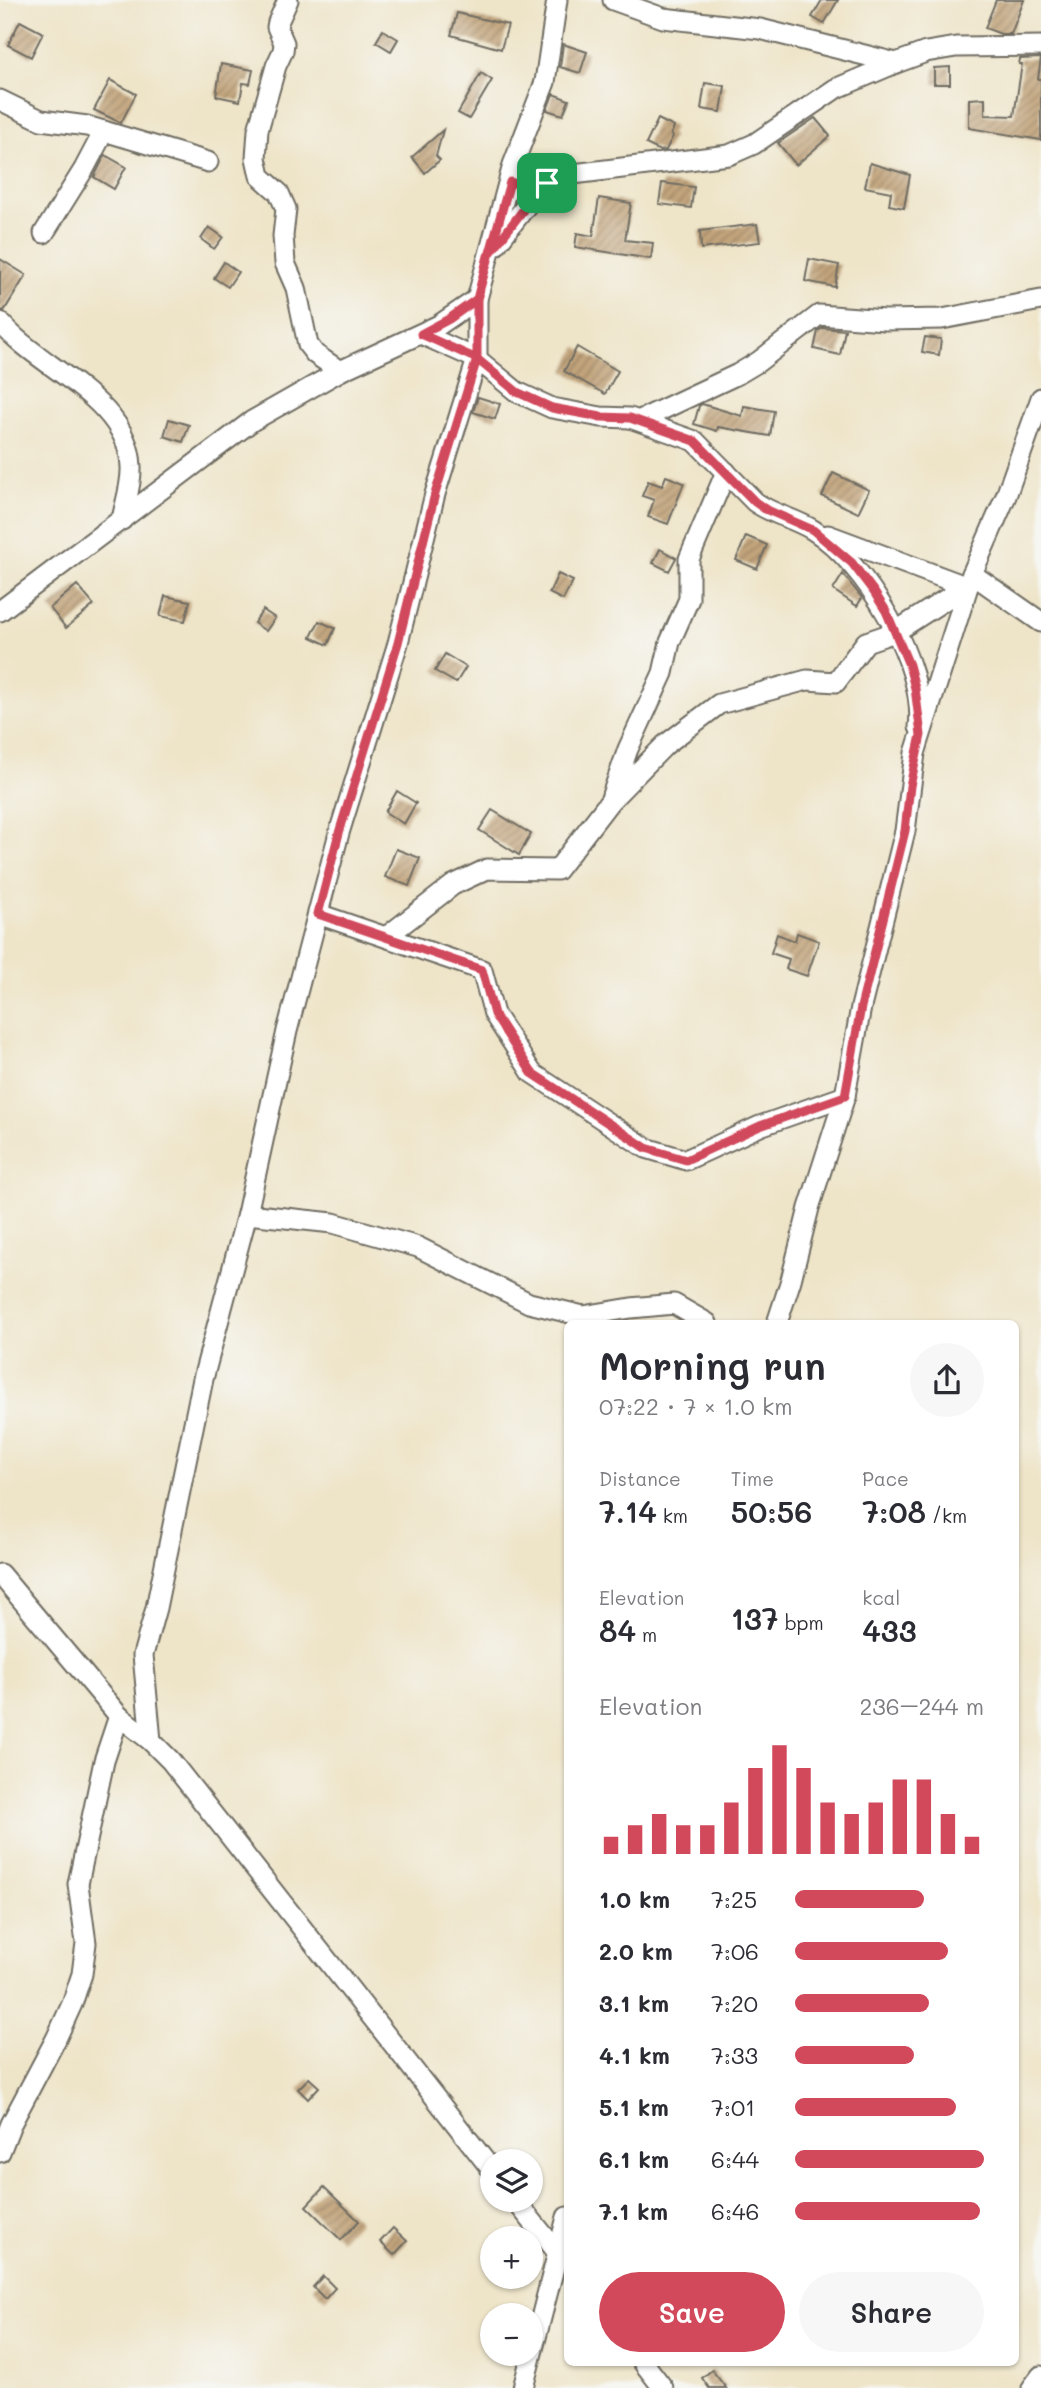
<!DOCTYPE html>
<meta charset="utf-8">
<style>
:root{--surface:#fff;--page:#f7f7f7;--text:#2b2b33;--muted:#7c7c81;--accent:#d1495b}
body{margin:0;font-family:Mali,sans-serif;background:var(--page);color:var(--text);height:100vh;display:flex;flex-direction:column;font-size:26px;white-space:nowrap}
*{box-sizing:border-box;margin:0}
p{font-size:23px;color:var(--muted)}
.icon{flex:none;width:38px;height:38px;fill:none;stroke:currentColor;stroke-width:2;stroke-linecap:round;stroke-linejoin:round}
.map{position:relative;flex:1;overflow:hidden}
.panel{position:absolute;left:564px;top:1320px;width:455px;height:1046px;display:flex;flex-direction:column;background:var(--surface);border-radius:10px;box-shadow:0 2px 5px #0004}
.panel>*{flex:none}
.controls{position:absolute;left:480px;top:2149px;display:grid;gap:14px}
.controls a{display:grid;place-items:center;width:63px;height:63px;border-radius:50%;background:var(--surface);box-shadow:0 2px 5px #0004;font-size:35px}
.pin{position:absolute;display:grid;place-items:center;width:60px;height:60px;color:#fff;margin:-30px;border-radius:14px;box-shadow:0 4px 10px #0006}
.round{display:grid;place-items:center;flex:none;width:74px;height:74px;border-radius:37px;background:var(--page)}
.head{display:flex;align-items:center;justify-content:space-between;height:119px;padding:0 35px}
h1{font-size:38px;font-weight:600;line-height:52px}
.metrics{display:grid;grid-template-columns:repeat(3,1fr);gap:10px;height:119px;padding:7px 35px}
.metrics div{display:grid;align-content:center}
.metrics b{font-size:30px;font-weight:600}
.metrics small{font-size:19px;font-weight:400}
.metrics p{font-size:19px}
.chart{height:196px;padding:14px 35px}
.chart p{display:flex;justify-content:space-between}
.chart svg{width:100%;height:126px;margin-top:7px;stroke:var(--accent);stroke-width:6}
.primary-button{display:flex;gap:14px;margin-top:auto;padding:14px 35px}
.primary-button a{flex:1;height:80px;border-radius:42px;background:var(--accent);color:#fff;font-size:28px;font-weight:600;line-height:80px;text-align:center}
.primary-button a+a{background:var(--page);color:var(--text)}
ul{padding:0 35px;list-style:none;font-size:23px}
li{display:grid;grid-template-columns:112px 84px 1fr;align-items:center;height:52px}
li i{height:18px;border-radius:9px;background:var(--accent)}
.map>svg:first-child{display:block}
.building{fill:url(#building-hatch)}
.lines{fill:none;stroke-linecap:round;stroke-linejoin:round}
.minor-casing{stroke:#6f6c62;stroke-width:23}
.minor{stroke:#fff;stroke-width:19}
.route-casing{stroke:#fff;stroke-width:14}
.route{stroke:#d1495b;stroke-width:9}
</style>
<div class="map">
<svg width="1041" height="2388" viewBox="0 0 1041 2388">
<defs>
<pattern id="building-hatch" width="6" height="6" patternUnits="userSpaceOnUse" patternTransform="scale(1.75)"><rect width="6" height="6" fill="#c2a47c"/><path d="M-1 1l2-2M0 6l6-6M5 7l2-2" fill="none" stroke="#9e8666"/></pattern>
</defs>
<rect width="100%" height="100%" fill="#f6f6f2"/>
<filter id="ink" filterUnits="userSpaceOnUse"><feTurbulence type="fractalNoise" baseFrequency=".0143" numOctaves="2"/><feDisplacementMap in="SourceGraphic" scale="14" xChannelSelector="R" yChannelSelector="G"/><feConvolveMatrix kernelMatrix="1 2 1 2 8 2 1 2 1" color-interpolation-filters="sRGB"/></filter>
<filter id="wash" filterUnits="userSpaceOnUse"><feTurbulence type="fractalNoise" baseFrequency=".00686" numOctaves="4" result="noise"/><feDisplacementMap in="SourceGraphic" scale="28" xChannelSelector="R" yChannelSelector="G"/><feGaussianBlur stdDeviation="1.57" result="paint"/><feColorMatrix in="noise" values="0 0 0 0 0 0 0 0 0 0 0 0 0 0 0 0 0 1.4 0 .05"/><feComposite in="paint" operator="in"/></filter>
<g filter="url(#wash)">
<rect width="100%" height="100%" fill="#eee4c8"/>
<g id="blocks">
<g class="building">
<polygon points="822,0 838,0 824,24 812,17"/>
<polygon points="996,0 1024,0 1011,34 1001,34 985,28"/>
<polygon points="457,13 508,25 501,49 451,35"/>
<polygon points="20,21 43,33 31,57 8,45"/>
<polygon points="383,30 398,39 391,51 376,42"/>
<polygon points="563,44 587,52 580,73 560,67"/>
<polygon points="1041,58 1038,79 1041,79 1041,140 969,128 969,99 985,98 985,115 1014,116 1022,64 1019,64 1020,59"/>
<polygon points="221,64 253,70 250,84 243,83 240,101 216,96"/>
<polygon points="950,67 950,84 934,84 934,68"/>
<polygon points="481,73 492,80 469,119 458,113"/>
<polygon points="110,80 136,94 121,123 94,110"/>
<polygon points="705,83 725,86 721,112 701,109"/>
<polygon points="553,94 569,100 563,115 547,110"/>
<polygon points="815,118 830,136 796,165 778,143"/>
<polygon points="658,119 674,127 671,134 673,136 666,150 660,151 646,144"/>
<polygon points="443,130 436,156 440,160 425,173 412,157"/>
<polygon points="105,155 126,167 114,189 94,177"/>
<polygon points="870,163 910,175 904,208 889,205 891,192 865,187"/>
<polygon points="662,183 694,187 691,208 659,204"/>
<polygon points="599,198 631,203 625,240 653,243 651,259 575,247 577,233 593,236"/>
<polygon points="757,224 760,242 701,249 700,231"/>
<polygon points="209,227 223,237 214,249 201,239"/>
<polygon points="0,259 26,275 4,311 0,310"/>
<polygon points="809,259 839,265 835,287 805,281"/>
<polygon points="224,262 238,272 228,287 214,278"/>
<polygon points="823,328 845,330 840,355 814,349 818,331"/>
<polygon points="925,337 941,339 939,355 922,352"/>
<polygon points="577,347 618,371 605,394 564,371"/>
<polygon points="478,397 500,404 495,419 473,412"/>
<polygon points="702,404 742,416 744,406 774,411 770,436 718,427 717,431 694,424 699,406"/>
<polygon points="169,419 189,425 183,442 164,436"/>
<polygon points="833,473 869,490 858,513 822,496"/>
<polygon points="666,476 684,483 668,524 648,517 654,500 642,496 648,481 662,486"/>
<polygon points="746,536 767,545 757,569 736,560"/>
<polygon points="660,549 676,558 669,571 653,563"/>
<polygon points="558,574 573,581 563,600 549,593"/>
<polygon points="843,574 862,598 857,606 833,590"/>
<polygon points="77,585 94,605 66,628 50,608"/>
<polygon points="165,596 190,601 185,621 160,616"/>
<polygon points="263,610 275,618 266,631 254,623"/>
<polygon points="319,621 335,628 328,645 311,637"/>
<polygon points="445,654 466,667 456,683 435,671"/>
<polygon points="397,791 416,803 404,824 385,812"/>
<polygon points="492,810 531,834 519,855 479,830"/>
<polygon points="396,849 420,858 409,886 385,877"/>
<polygon points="797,933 819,941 807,976 786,969 789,959 771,953 777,934 795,941"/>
<polygon points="309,2078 319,2087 308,2099 298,2089"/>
<polygon points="324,2187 359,2221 341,2240 306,2206"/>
<polygon points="393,2228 407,2241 394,2255 380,2242"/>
<polygon points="323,2276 335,2288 325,2299 313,2287"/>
<polygon points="712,2370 726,2388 709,2388 702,2378"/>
</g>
</g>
</g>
<g filter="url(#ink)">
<use href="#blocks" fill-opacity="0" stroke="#6f6c62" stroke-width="2"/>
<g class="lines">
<g class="minor-casing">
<g id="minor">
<polyline points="288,0 278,22 277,27 284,43 283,51 276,66 258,130 256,158 260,176 279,193 286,209 283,236 285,263 296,288 308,345 315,354 340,371"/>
<polyline points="613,0 663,18 760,29 896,63"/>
<polyline points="0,100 41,120 87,126 208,162"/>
<polyline points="510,182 533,186 573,174 729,155 754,144 835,89 896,63 926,52 956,47 1041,46"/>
<polyline points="44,233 84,169 104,131"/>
<polyline points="496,245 533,197 547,183"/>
<path d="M0,322C38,368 129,399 131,467C132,484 125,503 122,520"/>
<path d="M421,334L477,359L517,392L552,408L601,417L630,418L695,441L755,502C773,515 794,518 813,530C865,562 927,665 919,727"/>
<polyline points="640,420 738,374 758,362 819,315 885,320 942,319 1041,300"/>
<polyline points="828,535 965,586"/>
<polyline points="972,574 1041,622"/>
<polyline points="0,611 252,421 340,371 439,325 477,299"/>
<polyline points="612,795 628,749 663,673 670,642 689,599 689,559 726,472"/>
<polyline points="318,914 482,970 494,1014 532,1073 646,1148 686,1160 760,1126 845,1096"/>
<polyline points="386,937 453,885 487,869 557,870 610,801 665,745 719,704 807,680 836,682 866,642 895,632 968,585"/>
<polyline points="247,1214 333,1223 418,1247 529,1303 583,1316 631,1308 674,1304 707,1323"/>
<polyline points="777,1323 791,1280 809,1208 845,1096 861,1007 905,831 915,753 972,574 1006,496 1041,398"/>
<polyline points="0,1574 119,1716 151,1741 170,1760 492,2170"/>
<polyline points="151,1741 143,1655 156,1608 203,1379 247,1214 287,1031 339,833 398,643 435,494 477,359 477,299 513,165 545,82 557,0"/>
<polyline points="0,2152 11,2124 56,2039 72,2004 82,1974 86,1943 78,1884 104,1761 119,1716"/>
<polyline points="515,2200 563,2259"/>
<polyline points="643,2362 663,2388"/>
<polyline points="523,2388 567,2217"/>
<polyline points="1032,2388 1041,2376"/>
</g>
</g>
<use href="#minor" class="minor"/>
</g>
</g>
<g class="lines" filter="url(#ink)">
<g class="route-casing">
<polyline id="route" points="547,183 533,197 488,256 477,299 477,359 435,494 398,643 339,833 318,914 482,970 494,1014 532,1073 646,1148 686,1160 760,1126 845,1096 861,1007 905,831 910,786 921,735 915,688 909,665 886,611 874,592 852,563 813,530 765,509 755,502 695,441 630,418 601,417 552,408 517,392 477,359 421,334 449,319 477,299 510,182 525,186 547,183"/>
</g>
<use href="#route" class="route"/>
</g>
</svg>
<div class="controls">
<a><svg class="icon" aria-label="layers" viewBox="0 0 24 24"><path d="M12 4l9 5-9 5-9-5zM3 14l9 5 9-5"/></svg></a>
<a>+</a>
<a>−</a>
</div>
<div class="pin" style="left:547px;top:183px;background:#1e9e55"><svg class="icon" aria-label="arrive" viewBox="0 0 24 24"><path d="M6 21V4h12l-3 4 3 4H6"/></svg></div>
<section class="panel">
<div class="head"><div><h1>Morning run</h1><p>07:22 · 7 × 1.0 km</p></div><a class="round"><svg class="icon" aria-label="share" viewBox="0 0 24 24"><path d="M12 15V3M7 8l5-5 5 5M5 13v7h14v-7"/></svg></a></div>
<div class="metrics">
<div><p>Distance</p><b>7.14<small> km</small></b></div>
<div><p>Time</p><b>50:56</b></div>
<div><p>Pace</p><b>7:08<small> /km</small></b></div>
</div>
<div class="metrics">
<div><p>Elevation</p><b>84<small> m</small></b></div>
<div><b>137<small> bpm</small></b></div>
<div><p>kcal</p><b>433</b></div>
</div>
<div class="chart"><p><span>Elevation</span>236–244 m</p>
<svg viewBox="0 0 160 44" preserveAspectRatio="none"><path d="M5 44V38M15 44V34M25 44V30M35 44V34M45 44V34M55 44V26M65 44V14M75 44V6M85 44V14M95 44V26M105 44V30M115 44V26M125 44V18M135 44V18M145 44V30M155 44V38"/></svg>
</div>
<ul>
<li><b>1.0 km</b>7:25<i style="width:68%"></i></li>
<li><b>2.0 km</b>7:06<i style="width:81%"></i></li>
<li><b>3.1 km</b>7:20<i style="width:71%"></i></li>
<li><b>4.1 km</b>7:33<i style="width:63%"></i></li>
<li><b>5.1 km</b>7:01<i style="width:85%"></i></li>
<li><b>6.1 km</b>6:44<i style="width:100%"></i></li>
<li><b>7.1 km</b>6:46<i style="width:98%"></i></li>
</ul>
<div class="primary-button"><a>Save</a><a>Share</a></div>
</section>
</div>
